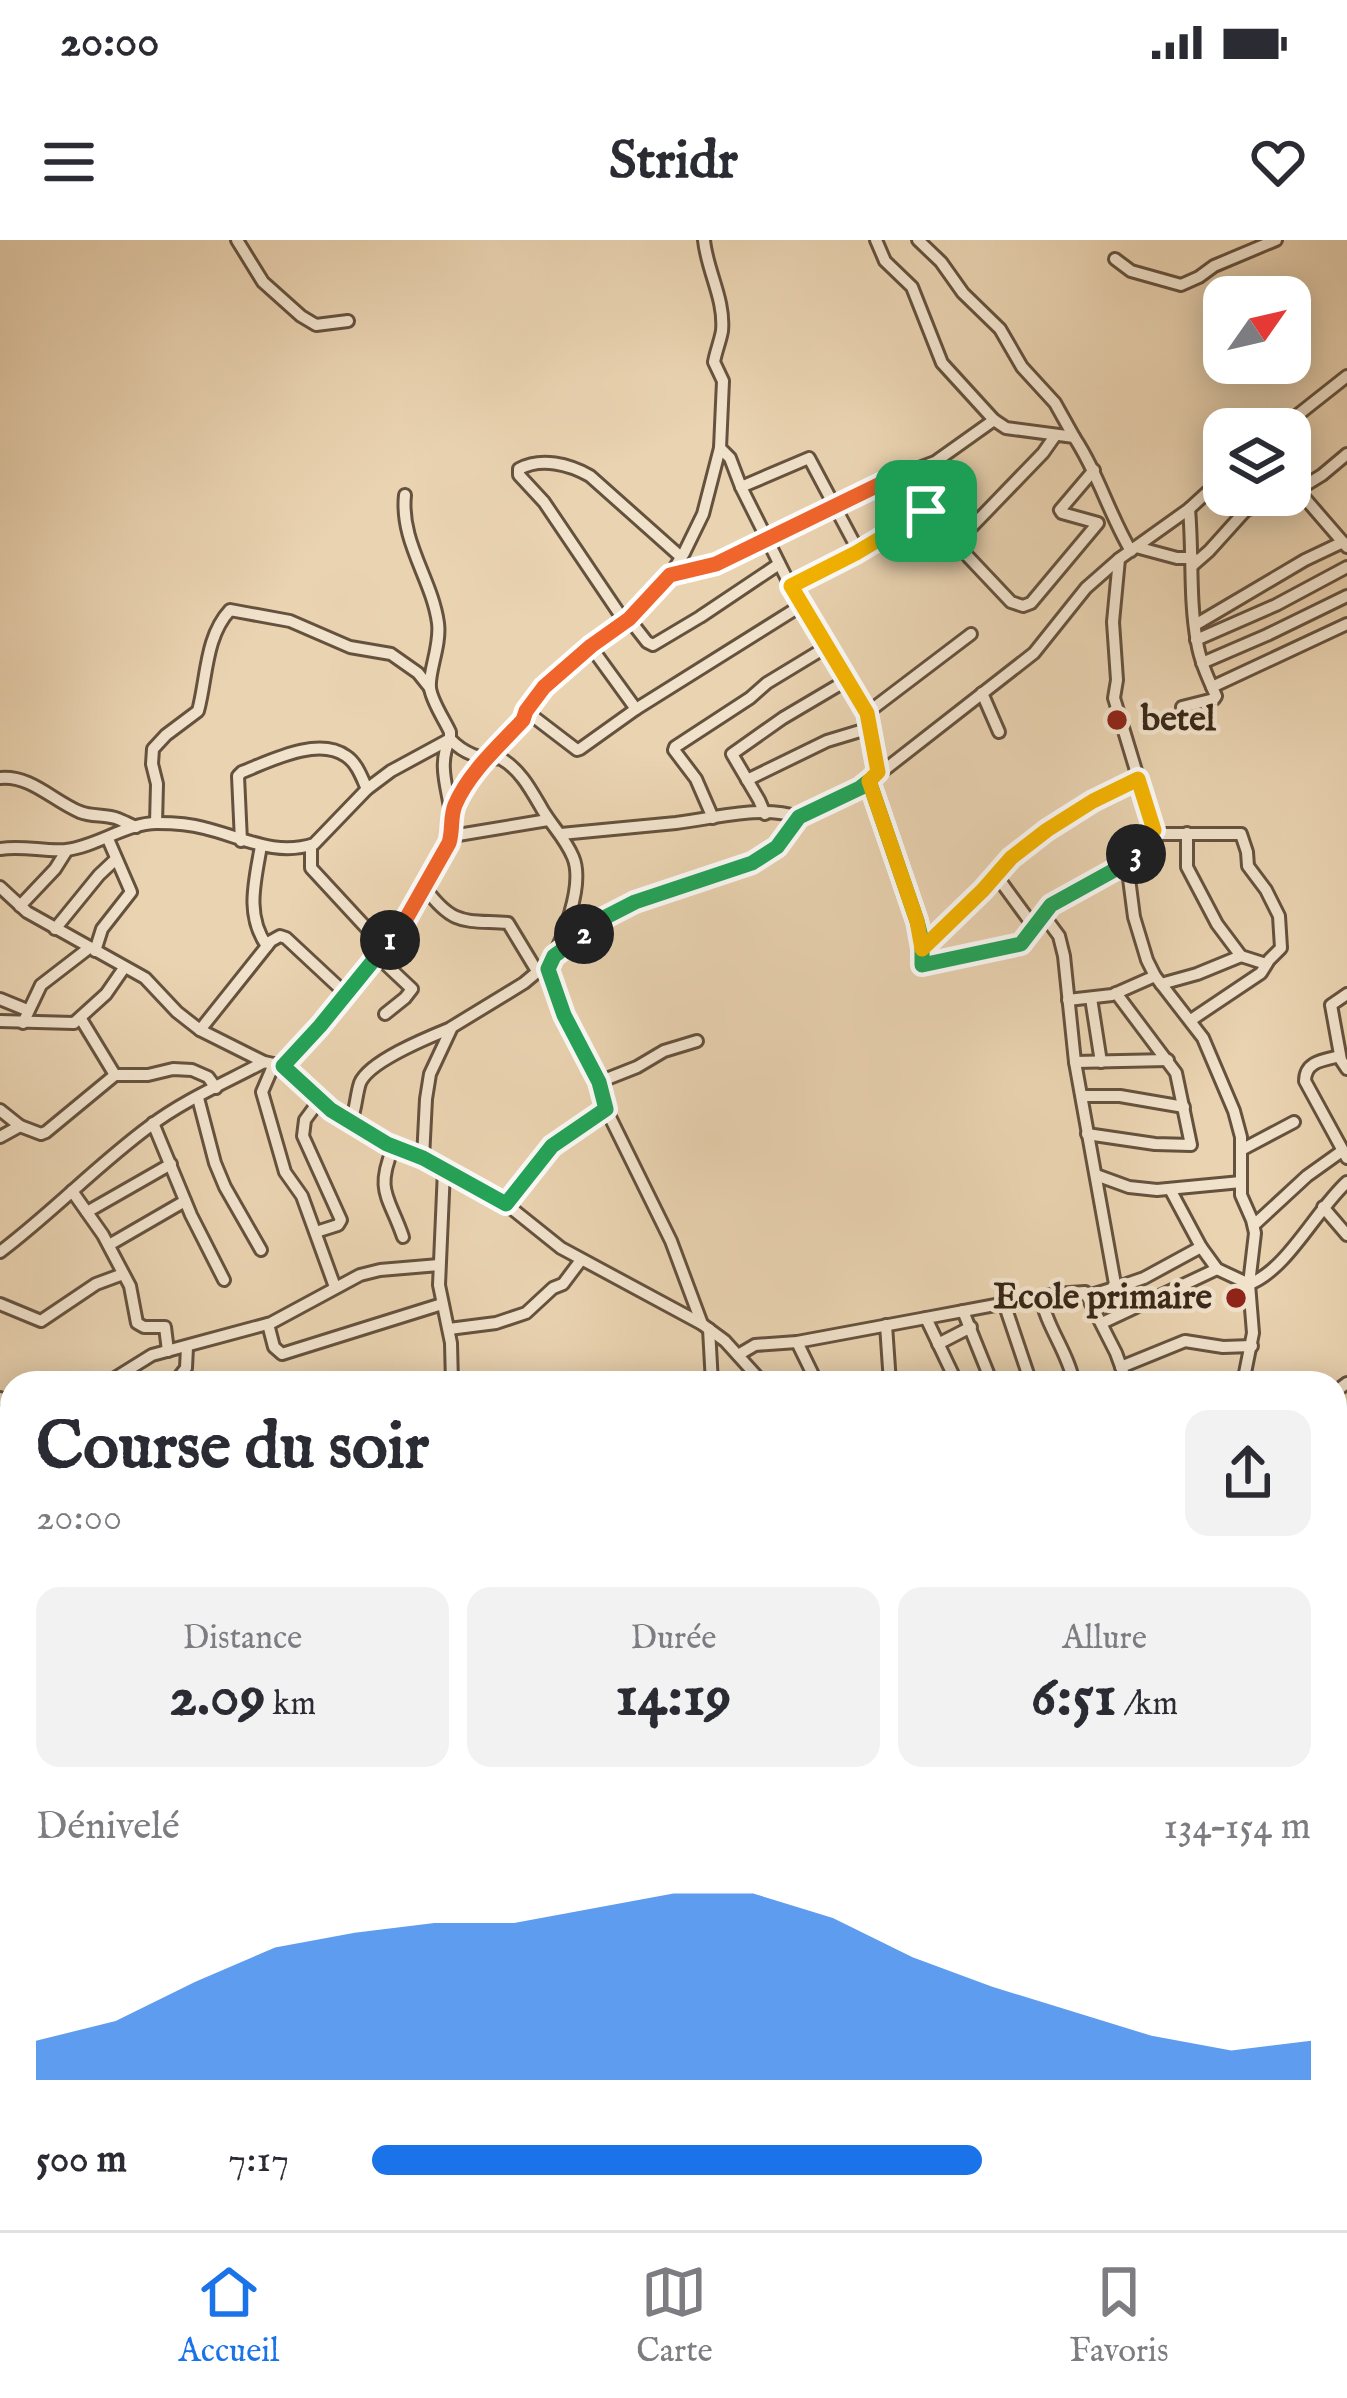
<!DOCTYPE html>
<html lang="fr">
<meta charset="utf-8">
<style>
:root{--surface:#fff;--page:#f2f2f3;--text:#2b2b33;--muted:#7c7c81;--line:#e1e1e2;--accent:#1a73e8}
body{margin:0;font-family:"IM FELL English",serif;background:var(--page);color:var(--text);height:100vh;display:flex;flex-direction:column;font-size:45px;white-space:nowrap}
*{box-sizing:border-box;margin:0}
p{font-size:39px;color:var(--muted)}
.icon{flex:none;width:66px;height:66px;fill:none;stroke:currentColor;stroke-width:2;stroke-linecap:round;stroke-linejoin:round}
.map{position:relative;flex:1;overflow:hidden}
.side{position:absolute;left:0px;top:1131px;width:1347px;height:861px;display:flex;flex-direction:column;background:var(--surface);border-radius:36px 36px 0 0;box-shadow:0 6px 30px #0003}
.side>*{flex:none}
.needle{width:78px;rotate:56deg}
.controls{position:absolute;left:1203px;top:36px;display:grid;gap:24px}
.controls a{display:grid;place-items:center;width:108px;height:108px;border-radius:24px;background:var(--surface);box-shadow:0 6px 30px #0003;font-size:60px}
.pin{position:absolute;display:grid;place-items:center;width:102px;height:102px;color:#fff;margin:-51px;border-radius:24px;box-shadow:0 6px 18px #0006}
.km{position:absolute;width:60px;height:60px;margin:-30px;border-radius:50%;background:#222;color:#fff;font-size:33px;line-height:60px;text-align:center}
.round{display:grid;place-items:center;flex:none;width:126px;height:126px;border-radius:24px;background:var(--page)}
.headline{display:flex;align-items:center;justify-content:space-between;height:204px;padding:0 36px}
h1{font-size:66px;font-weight:800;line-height:90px}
.metrics{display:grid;grid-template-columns:repeat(3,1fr);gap:18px;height:204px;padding:12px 36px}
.metrics div{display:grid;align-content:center;border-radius:24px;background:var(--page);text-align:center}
.metrics b{font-size:60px;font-weight:800}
.metrics small{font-size:33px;font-weight:400}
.metrics p{font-size:33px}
.chart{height:336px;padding:24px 36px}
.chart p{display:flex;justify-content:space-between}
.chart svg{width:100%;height:216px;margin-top:12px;fill:var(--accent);opacity:.7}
ul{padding:0 36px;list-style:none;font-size:39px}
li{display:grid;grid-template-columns:192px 144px 1fr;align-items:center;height:90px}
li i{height:30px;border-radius:15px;background:var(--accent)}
.status{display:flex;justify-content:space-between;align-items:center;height:84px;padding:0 60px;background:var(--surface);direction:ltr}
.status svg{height:33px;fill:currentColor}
header{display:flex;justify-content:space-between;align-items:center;height:156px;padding:0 36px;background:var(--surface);font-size:54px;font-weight:800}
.dock{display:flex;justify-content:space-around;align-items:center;height:168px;border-top:3px solid var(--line);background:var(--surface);font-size:33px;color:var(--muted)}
.dock a{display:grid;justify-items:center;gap:6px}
.dock .selected{color:var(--accent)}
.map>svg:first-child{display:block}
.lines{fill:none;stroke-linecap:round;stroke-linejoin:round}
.minor-casing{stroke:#65523e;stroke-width:16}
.minor{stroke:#f1e2cc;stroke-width:10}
.split-1-casing{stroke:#fff;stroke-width:24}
.split-2-casing{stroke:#fff;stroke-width:24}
.split-3-casing{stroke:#fff;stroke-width:24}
.split-4-casing{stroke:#fff;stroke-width:24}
.split-1{stroke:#f0652b;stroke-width:15}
.split-2{stroke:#22a559;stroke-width:15}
.split-3{stroke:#22a559;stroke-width:15}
.split-4{stroke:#f5b400;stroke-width:15}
.poi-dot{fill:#8f2418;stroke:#f1e2cc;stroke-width:4.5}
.labels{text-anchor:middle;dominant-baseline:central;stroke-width:9;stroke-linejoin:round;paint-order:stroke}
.poi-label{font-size:36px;font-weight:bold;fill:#392718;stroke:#f1e2cc;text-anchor:start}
</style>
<div class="status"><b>20:00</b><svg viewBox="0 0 49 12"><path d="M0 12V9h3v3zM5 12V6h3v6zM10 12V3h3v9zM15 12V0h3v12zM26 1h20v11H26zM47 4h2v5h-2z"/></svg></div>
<header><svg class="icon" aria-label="menu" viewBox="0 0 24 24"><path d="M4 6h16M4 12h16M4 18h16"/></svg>Stridr<svg class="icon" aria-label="heart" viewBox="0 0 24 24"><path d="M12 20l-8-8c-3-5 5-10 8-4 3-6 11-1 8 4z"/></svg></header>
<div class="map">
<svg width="1347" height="1990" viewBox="0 0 1347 1990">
<rect width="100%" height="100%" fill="#ead3b1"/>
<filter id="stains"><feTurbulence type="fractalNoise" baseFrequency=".00167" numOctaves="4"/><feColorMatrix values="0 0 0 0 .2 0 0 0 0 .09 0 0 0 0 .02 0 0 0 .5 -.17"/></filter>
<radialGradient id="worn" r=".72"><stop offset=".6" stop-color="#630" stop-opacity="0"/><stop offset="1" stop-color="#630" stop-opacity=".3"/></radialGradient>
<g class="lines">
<g class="minor-casing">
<g id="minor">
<polyline points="237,0 263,42 301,76 316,85 348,81"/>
<path d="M876,0L885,21L912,47L942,123L994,180L1006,188L1074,197C1098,233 1109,274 1131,311"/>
<polyline points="918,0 941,22 963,53 1000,89 1022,127 1055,163 1074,197"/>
<polyline points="1115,19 1131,31 1181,45 1199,37 1214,26 1276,0"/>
<polyline points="1280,189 1347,136"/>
<polyline points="1055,196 1043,213 958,301 959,307 1011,362 1023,366 1031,363 1098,283 1062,273 1060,270 1094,230"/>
<polyline points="720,208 730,218 741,247 791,347 867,473 878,533"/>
<polyline points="1290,241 1347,307"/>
<polyline points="741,247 809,218 859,312"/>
<polyline points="1296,251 1322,235 1347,214"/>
<path d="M405,255C400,302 432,339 438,383C441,406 428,432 430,448C432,462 444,479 450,492V499C463,513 482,521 500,518C520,529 531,550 542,569C552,586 565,598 573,617C585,645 562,700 549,726V732L564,775L599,842L606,869L671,1001L702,1084"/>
<polyline points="1136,307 1177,318 1193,318"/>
<polyline points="1193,325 1209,311 1246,270 1287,255"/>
<polyline points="670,335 716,324 834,266 906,233 935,222 994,180"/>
<polyline points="791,347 856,313 926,270 927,264 906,233"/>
<polyline points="629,379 647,402 653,405 700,377 779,324"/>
<path d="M625,382L544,262L519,235V229C541,217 569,224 590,236L681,317"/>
<polyline points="1195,385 1305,320 1343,302"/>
<polyline points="1196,400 1276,365 1347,327"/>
<polyline points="591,407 636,469"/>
<polyline points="1202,423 1267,395 1347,356"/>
<polyline points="1212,447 1347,384"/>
<polyline points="982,453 999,492"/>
<path d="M1182,467L1214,459L1216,456C1208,438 1200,421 1197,402C1189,358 1193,313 1189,269"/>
<polyline points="526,471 577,510 580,509 636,469 802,365"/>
<polyline points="867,473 971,394"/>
<path d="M0,538C31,535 53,561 80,572C92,577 106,574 118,579C124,581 130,585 136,587"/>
<polyline points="747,540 827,501 870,488"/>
<path d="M869,541L920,690L922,725L1021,704C1031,691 1039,674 1051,665C1086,637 1133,632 1154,590L1114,458L1117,440L1113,382L1119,319"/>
<path d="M453,570L469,540L523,480L536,455L591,407L638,371L670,335L684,313L703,274L720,208L723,141L714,122C716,111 720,102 722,91C725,59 707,31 704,0"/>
<polyline points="765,574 759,560 732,514 783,478 849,439"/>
<polyline points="713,578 696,539 674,510 675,507 750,458 767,443 828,406"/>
<path d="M156,583L157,544L152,524L153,509L166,495L198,471C207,438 205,397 230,370L290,381L350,407L391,414L418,433L430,448"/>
<polyline points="1187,593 1187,627 1217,684 1241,716 1266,724"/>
<path d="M561,594C599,590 638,587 676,583C717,578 760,565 799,577"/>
<polyline points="1152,594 1241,594 1247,612 1248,626 1266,650 1279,676 1281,708 1269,720 1261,733 1191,780"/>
<polyline points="452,596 548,580"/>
<path d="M241,601L238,536L242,532C270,521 318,496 346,516C357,523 362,538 367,549"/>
<path d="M261,606C255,641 245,675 267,706"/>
<polyline points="311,606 311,628 384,707"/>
<path d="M0,609C23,605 44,612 66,610C98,606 126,583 157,583C172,583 190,584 204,588C242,597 275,617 314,604L367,549L391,531L450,499"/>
<polyline points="1127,623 1134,677 1147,720 1155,736 1203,798 1234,871 1241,897 1241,955 1252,980 1255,993 1249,1044 1253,1093 1243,1143"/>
<polyline points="996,635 1034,687"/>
<polyline points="0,647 27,672 145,738 177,772 200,790 264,822 283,826 331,870 393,908 423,918 506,964 561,1008 702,1084 725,1101 763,1143"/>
<path d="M425,648C454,687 465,680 508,683L537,731"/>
<polyline points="20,666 55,629 67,610"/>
<polyline points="1042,673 1059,696 1064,716 1075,822 1115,1044 1111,1049 1088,1056"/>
<polyline points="55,689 99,635 116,619"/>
<polyline points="922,709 984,650 1011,618 1047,591 1093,561 1138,539"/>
<polyline points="95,711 102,689 131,652 108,599"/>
<polyline points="377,716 412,749 405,758 385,774"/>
<polyline points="1161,744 1197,734 1241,716"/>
<polyline points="1347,754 1331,765 1341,820 1347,829"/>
<polyline points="1091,758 1101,822"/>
<polyline points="0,759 27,770"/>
<polyline points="1068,760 1112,755 1155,736"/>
<polyline points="81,779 115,835"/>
<polyline points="0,781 74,783 106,754 124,728"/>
<polyline points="23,783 41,745 89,708"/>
<polyline points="200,790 271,701 280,696 286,698 345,753"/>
<path d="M1340,816C1324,820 1305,821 1305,841L1347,918"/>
<polyline points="1075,822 1168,820"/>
<polyline points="274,824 262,852 285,932 302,956 335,1047"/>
<path d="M283,826L402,686L449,603C460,567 432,534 450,499"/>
<polyline points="599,842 637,827 664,811 697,801"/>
<polyline points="1082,856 1120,856 1184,867"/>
<polyline points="198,858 215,923 225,947 261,1010"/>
<polyline points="0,870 20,886"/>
<path d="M351,881C356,869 356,855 360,843C369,821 429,797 451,788"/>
<polyline points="153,883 191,975 224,1040"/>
<polyline points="1087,894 1155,904 1191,905 1176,833 1116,753"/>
<polyline points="0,897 20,886 41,894 46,892 115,835 148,835 173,829 192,830 208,837 216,848"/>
<path d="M393,908C375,952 389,956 403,997"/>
<polyline points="1243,909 1294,882"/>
<polyline points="423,918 426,859 430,834 452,787 524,743 598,681 621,668 652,654 740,628 768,614 777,607 799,577 865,545 1034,413 1086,348 1119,319 1189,269 1224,237"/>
<polyline points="444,930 439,1045 451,1103 452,1143"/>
<polyline points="1096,935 1129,947 1157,950 1241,942"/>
<polyline points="72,951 103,995 130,1046 137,1083 144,1087 165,1087 168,1111"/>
<path d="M1171,951L1201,1007L1217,1029L1249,1044C1287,1030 1316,970 1347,942"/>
<polyline points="506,964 552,906 606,869"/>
<polyline points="1323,967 1347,995"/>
<polyline points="87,972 171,924"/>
<polyline points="1254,985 1307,936 1342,911"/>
<polyline points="316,992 338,985 341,980 303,896 305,880 319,861"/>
<polyline points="109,1005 185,961"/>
<path d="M0,1012C53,972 97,925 150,886C184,860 227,842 264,822"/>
<polyline points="1115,1048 1144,1038 1201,1007"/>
<path d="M1041,1057C1046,1086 1068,1112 1074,1143"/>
<polyline points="1004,1063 1031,1143"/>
<polyline points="0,1064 41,1081 96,1044 123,1034"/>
<polyline points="963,1071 992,1143"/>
<polyline points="1102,1083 1217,1029"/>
<polyline points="268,1084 274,1107 282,1114 442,1064"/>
<polyline points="886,1085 890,1143"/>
<polyline points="449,1089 496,1083 526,1073 553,1048 563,1044 581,1020"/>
<polyline points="709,1089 712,1143"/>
<polyline points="797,1102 817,1143"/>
<polyline points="938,1104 971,1087"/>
<polyline points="738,1115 755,1105 797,1102 926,1078"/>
<polyline points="1121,1127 1185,1101 1223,1107 1252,1106"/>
<polyline points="107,1143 152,1115 271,1083 360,1035 380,1030 439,1025"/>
<polyline points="174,1143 186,1128 187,1107"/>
<polyline points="957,1143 926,1078 1054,1054 1085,1052 1116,1113 1127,1143"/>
<polyline points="1076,1143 1099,1143"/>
<polyline points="1335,1152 1347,1143"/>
<polyline points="0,1158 12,1166"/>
<polyline points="0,1198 12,1199"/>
<polyline points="1335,1203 1347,1208"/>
<polyline points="0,1286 12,1266"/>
<polyline points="1335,1332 1347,1323"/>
<polyline points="0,1360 12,1361"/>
<polyline points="0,1368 12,1391"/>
<polyline points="1335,1389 1347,1396"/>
<polyline points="0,1448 12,1443"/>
<polyline points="1335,1452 1347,1418"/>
<polyline points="0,1466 12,1467"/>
<polyline points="1335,1470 1347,1474"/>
<polyline points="1335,1536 1347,1540"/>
<polyline points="0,1579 12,1587"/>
<polyline points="1335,1593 1347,1599"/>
<polyline points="1335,1674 1347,1688"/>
<polyline points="1335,1725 1347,1711"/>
<polyline points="1335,1736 1347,1748"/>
<polyline points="0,1776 12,1776"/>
<polyline points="1335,1780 1347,1803"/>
<polyline points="1335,1843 1347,1838"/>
<polyline points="0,1856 12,1849"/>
<polyline points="1335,1976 1347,1987"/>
<polyline points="0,1978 12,1978"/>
<polyline points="44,1980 93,1990"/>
<polyline points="253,1980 254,1990"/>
<polyline points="326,1980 327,1990"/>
<polyline points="428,1980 430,1990"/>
<polyline points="629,1980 630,1990"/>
<polyline points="723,1980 728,1990"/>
<polyline points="798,1980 799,1990"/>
<polyline points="848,1980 850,1990"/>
<polyline points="908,1980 910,1990"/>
<polyline points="1063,1980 1071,1990"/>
<polyline points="1108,1980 1115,1990"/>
<polyline points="1187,1980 1192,1990"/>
<polyline points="131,1990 131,1980"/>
<polyline points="163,1990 235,1980"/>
<polyline points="738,1990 771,1980"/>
<polyline points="1021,1990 1030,1980"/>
<polyline points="1287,1990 1292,1980"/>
</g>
</g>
<use href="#minor" class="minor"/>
</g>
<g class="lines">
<g class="split-1-casing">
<path id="split-1" d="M390,700L402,686L449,603C453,591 450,577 455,565C469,532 499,506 523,480L526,471L544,447L591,406L629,379L670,335L716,324L905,232L927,265L926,271"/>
</g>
<g class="split-2-casing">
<polyline id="split-2" points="390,700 320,786 283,826 331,870 387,904 423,918 506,964 552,906 606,869 599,842 564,775 548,729 554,716 584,694"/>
</g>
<g class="split-3-casing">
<polyline id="split-3" points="584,694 598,681 635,662 752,623 777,607 799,577 860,548 869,541 917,681 922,701 922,725 1021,704 1051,665 1127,623 1136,614"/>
</g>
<g class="split-4-casing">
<polyline id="split-4" points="926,271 856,313 791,346 867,473 878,532 869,541 917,681 922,709 983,650 1011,618 1047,590 1093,561 1138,539 1154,590 1136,614"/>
</g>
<use href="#split-1" class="split-1"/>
<use href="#split-2" class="split-2"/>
<use href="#split-3" class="split-3"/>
<use href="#split-4" class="split-4"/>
</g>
<g class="poi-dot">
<circle cx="1117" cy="480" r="12"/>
<circle cx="1236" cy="1058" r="12"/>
</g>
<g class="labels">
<g class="poi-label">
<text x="1141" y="480">betel</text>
<text x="1212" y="1058" text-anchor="end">Ecole primaire</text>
</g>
</g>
<rect width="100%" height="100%" filter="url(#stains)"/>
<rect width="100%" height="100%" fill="url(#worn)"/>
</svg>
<div class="controls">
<a><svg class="needle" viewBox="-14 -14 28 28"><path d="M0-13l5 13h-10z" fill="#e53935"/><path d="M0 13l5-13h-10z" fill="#7c7c81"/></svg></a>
<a><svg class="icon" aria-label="layers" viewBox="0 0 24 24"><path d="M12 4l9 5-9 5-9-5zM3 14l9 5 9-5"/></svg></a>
</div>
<div class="pin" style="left:926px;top:271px;background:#1e9e55"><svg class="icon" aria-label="arrive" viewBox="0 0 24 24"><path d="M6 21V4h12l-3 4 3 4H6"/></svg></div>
<b class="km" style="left:390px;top:700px">1</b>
<b class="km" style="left:584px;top:694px">2</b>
<b class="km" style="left:1136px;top:614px">3</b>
<section class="side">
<div class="headline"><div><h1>Course du soir</h1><p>20:00</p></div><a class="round"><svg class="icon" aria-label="share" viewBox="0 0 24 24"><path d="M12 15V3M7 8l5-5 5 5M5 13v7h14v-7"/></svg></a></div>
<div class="metrics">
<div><p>Distance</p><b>2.09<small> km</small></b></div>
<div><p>Durée</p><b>14:19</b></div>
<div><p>Allure</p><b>6:51<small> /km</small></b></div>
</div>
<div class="chart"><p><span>Dénivelé</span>134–154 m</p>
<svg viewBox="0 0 160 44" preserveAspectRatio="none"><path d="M0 44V36L10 32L20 24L30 17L40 14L50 12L60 12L70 9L80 6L90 6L100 11L110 19L120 25L130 30L140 35L150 38L160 36V44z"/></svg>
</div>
<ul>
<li><b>500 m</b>7:17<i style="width:65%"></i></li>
</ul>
</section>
</div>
<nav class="dock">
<a class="selected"><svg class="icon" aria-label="home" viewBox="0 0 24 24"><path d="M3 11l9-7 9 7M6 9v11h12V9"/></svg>Accueil</a>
<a><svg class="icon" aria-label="map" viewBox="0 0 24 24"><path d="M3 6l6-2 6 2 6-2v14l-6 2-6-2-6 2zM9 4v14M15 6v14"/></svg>Carte</a>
<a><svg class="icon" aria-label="saved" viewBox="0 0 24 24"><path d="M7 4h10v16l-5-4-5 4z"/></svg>Favoris</a>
</nav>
